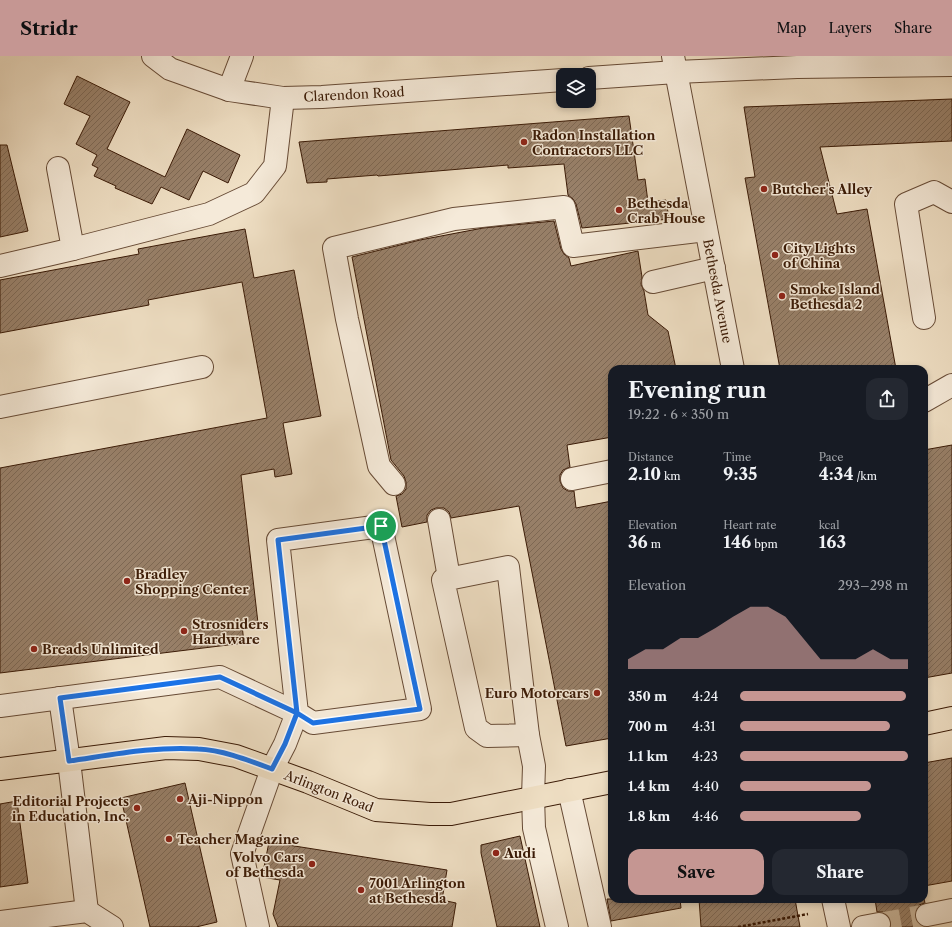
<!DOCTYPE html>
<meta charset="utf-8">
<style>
:root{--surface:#171b24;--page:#242831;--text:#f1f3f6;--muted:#9ea1a6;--accent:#c59692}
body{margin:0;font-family:"Libre Caslon Text",serif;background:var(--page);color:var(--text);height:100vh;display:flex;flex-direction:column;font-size:15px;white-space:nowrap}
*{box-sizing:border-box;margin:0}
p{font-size:13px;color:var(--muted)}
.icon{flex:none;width:22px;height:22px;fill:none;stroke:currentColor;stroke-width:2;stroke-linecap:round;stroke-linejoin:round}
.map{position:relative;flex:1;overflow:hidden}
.panel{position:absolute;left:608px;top:309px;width:320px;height:538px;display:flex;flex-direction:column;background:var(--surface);border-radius:12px;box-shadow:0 2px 6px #0003}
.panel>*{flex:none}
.controls{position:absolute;left:556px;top:12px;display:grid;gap:8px}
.controls a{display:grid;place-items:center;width:40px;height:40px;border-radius:8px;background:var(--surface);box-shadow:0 2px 6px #0003;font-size:20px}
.pin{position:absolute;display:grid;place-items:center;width:34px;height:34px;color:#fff;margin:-17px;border:2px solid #fff;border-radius:50%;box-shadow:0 1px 4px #0007}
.round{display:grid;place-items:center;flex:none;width:42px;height:42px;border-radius:12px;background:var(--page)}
.summary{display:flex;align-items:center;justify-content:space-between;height:68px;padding:0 20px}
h1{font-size:22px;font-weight:700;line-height:30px}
.metrics{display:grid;grid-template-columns:repeat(3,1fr);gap:6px;height:68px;padding:4px 20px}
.metrics div{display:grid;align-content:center}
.metrics b{font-size:17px;font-weight:700}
.metrics small{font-size:11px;font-weight:400}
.metrics p{font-size:11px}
.chart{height:112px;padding:8px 20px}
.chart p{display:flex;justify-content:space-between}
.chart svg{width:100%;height:72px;margin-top:4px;fill:var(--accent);opacity:.7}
.primary-button{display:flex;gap:8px;margin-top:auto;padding:8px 20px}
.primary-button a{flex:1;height:46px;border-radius:12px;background:var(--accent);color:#111;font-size:16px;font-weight:700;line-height:46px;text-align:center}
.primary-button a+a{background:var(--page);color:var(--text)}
ul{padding:0 20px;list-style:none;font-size:13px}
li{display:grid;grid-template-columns:64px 48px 1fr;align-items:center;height:30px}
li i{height:10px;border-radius:5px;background:var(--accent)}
header{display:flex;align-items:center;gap:24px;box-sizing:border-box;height:56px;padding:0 20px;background:var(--accent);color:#111}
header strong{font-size:19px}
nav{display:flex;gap:22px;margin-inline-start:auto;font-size:14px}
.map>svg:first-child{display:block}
.building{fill:url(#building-hatch);stroke:#3a1a06}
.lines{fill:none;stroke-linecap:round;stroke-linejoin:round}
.minor-tunnel{stroke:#cbb89e;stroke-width:22;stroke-dasharray:22 11;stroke-linecap:butt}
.minor-casing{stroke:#674b36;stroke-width:24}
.major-casing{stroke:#3a1a06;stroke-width:24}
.path{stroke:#3a1a06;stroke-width:2.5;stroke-dasharray:3 2;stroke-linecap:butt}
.minor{stroke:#f5ead9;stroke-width:22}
.major{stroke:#efdfc4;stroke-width:22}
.route-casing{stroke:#fff;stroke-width:8}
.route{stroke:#1a73e8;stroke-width:5}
.poi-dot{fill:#8f2418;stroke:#f5ead9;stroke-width:1.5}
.labels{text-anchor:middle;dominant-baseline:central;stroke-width:3;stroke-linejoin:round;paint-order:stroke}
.street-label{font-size:13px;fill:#3a1a06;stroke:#f5ead9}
.poi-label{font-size:13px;font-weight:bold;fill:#3a1a06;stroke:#f5ead9;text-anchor:start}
</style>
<header>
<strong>Stridr</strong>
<nav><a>Map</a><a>Layers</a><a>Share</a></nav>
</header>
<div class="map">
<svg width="952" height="871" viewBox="0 0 952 871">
<defs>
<pattern id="building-hatch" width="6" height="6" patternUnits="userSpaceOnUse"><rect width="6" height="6" fill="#988069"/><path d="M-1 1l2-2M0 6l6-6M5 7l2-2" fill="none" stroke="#7d6854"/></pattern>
</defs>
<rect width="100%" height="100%" fill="#efdfc4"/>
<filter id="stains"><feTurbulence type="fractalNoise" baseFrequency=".005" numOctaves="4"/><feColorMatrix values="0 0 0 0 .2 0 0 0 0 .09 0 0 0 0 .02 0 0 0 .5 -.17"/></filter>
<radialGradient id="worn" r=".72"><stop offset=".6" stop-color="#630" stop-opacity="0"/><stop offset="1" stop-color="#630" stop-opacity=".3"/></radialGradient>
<g class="building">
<polygon points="77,20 130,46 107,93 165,121 187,73 240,99 228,127 203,115 189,144 161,131 152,148 115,132 116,130 94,120 98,112 92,109 97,99 76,88 90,60 64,48"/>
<polygon points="952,43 952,85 820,91 837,158 867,153 896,313 780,313 745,122 755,121 744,51"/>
<polygon points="629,60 638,124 645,123 648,146 666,144 669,163 582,172 576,148 573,143 568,139 564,108 508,112 508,109 378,120 377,119 327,123 327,126 307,127 299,86"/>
<polygon points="0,89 7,89 28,175 0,181"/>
<polygon points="554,165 561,193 564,198 569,202 571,210 638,195 642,221 641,228 644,235 648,259 668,275 676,313 612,313 612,381 567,389 570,411 563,414 560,419 560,425 563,432 568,435 574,435 576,452 612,445 612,682 566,690 519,450 451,462 449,456 444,452 436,452 431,454 427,459 427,466 402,471 396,440 402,438 406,433 406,426 404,420 391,404 352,201 420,184 483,172"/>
<polygon points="245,173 254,222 294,214 321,360 283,367 292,418 275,421 274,413 241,419 258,567 242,569 244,587 0,617 0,412 267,362 242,226 148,244 149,249 0,277 0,224 139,198 138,193"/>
<polygon points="952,389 952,617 924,622 924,394"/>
<polygon points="952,702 952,825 924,830 924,707"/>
<polygon points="185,727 217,866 196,871 150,871 121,742"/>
<polygon points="17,745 28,827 0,831 0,748"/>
<polygon points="520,780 540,871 497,871 481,797 481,789"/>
<polygon points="269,786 447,814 442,844 456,847 452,871 278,871 273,858 280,824 262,821"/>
<polygon points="607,843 680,843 681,852 611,865"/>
<polygon points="699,843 795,843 800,871 701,871"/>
<polygon points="875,843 924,843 925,847 919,849 915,855 915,861 918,868 925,871 891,871 891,865 888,860 883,856 877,856"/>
</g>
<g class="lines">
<polyline class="minor-tunnel" points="879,868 927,859"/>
<g class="minor-casing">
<g id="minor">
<polyline points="153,0 170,13 229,34 283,42 322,41 563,24"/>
<polyline points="673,0 733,313"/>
<polyline points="589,22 676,16 797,11 952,9"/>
<polyline points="229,34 242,0"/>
<polyline points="73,193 209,158 254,137 275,110 283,42"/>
<polyline points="0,210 73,193 58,112"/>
<polyline points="653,226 714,212"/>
<polyline points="924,262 906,148 934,136 952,146"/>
<polyline points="924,345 952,329"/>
<polyline points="0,351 202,311"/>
<polyline points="572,423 612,415"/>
<polyline points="394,428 379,410 347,263 334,192 454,163 564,151 573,190 706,174"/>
<polyline points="439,464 449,522"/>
<polygon points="381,470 420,653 313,667 297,657 278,484"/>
<polygon points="508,511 528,679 487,680 476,672 443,524"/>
<polyline points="60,642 69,705 87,855"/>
<polyline points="0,650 220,621 297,657 285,688 272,713 242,798 258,871"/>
<polyline points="528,679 534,710 533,741 534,772 557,871"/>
<polyline points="569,734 600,871"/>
<polyline points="833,843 839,871"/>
<polyline points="927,859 952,854"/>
<polyline points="0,866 87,855 112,871"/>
<polyline points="863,871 879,868"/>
</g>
</g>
<g class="major-casing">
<g id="major">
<polyline points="924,668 952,662"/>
<polyline points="0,713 166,692 199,693 236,700 308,726 376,754 430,758 451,758 612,726"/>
</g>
</g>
<polyline class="path" points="738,871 808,858"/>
<use href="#minor" class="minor"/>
<use href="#major" class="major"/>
</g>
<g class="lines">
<g class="route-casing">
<path id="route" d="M381,470L278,484L297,657L285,688L272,713C248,704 223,694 198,693C155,690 111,699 69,705L60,642L220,621L297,657L313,667L420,653L381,470"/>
</g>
<use href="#route" class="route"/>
</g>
<g class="poi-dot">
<circle cx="524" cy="86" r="4"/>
<circle cx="764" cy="133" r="4"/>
<circle cx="619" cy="154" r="4"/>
<circle cx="775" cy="199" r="4"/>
<circle cx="782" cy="240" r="4"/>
<circle cx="127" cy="525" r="4"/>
<circle cx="184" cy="575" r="4"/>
<circle cx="34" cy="593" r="4"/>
<circle cx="597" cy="637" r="4"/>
<circle cx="180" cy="743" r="4"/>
<circle cx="137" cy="752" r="4"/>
<circle cx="169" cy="783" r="4"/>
<circle cx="496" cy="797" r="4"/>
<circle cx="312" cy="808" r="4"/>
<circle cx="361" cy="834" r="4"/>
</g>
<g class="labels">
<g class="street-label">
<text transform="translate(354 38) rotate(-3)">Clarendon Road</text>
<text transform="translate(718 235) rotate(79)">Bethesda Avenue</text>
<text transform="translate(329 735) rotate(21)">Arlington Road</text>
</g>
<g class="poi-label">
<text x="532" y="79">Radon Installation<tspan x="532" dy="15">Contractors LLC</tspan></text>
<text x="772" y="133">Butcher's Alley</text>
<text x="627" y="147">Bethesda<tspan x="627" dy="15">Crab House</tspan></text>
<text x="783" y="192">City Lights<tspan x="783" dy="15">of China</tspan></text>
<text x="790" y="233">Smoke Island<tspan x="790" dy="15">Bethesda 2</tspan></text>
<text x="135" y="518">Bradley<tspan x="135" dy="15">Shopping Center</tspan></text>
<text x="192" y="568">Strosniders<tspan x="192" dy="15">Hardware</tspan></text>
<text x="42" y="593">Breads Unlimited</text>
<text x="589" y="637" text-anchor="end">Euro Motorcars</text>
<text x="188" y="743">Aji-Nippon</text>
<text x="129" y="745" text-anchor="end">Editorial Projects<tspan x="129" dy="15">in Education, Inc.</tspan></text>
<text x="177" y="783">Teacher Magazine</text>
<text x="504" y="797">Audi</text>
<text x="304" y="801" text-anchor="end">Volvo Cars<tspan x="304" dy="15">of Bethesda</tspan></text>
<text x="369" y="827">7001 Arlington<tspan x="369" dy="15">at Bethesda</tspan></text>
</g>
</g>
<rect width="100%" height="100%" filter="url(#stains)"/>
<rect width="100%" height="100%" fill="url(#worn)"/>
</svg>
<div class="controls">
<a><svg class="icon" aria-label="layers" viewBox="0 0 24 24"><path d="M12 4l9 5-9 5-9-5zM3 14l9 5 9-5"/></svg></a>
</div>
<div class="pin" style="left:381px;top:470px;background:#1e9e55"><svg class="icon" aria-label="arrive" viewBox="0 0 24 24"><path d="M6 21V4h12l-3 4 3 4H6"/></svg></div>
<section class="panel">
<div class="summary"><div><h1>Evening run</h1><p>19:22 · 6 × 350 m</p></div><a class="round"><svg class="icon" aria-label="share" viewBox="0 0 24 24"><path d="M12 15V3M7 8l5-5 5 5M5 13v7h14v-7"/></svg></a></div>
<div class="metrics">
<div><p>Distance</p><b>2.10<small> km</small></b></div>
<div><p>Time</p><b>9:35</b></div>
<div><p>Pace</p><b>4:34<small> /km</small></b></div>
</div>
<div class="metrics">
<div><p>Elevation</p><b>36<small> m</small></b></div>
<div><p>Heart rate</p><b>146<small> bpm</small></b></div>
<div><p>kcal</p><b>163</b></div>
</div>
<div class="chart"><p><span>Elevation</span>293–298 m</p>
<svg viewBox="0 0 160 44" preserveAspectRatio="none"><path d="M0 44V38L10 32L20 32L30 25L40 25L50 19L60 12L70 6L80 6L90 12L100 25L110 38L120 38L130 38L140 32L150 38L160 38V44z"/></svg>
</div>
<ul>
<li><b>350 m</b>4:24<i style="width:99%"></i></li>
<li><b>700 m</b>4:31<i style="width:89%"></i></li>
<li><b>1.1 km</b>4:23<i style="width:100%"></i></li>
<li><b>1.4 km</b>4:40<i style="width:78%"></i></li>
<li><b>1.8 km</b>4:46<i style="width:72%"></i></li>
</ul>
<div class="primary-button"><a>Save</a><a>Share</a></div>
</section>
</div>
